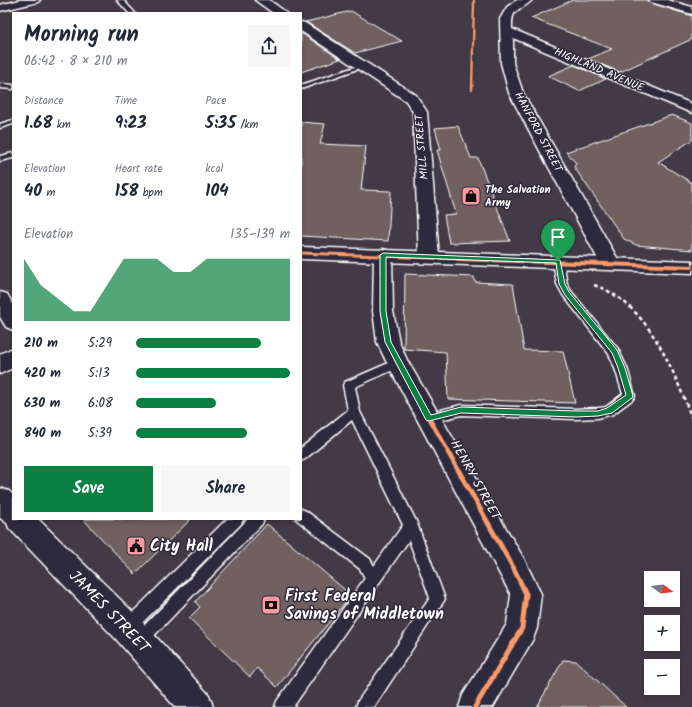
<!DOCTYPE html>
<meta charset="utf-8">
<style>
:root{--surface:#fff;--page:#f6f6f7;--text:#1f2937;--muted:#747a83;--accent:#0b8043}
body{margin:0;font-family:Kalam,sans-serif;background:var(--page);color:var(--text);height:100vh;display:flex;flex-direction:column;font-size:15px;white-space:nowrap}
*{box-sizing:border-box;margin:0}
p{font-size:13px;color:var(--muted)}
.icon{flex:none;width:22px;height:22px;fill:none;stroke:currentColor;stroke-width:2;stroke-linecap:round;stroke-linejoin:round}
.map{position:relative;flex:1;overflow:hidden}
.drawer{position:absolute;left:12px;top:12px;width:290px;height:508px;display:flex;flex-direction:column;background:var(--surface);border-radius:0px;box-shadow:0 2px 6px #0003}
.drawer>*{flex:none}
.needle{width:26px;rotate:105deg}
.tools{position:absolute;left:644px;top:571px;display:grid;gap:8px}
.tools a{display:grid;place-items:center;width:36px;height:36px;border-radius:0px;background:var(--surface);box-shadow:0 2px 6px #0003;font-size:20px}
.pin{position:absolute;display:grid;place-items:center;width:34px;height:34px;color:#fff;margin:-41px -17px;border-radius:50% 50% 50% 0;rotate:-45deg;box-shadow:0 0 4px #0007}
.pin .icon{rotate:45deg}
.round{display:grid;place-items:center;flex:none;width:42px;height:42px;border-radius:0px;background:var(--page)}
.head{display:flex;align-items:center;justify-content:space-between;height:68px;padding:0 12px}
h1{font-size:22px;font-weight:700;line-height:30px}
.figures{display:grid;grid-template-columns:repeat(3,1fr);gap:6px;height:68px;padding:4px 12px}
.figures div{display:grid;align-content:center}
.figures b{font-size:17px;font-weight:700}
.figures small{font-size:11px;font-weight:400}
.figures p{font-size:11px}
.chart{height:112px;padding:8px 12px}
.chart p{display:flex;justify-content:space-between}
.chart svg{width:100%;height:72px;margin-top:4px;fill:var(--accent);opacity:.7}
.cta{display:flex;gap:8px;margin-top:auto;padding:8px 12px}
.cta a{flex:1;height:46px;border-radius:0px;background:var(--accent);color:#fff;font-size:16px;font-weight:700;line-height:46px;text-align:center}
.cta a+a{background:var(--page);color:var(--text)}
ul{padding:0 12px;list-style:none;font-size:13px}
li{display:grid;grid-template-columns:64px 48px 1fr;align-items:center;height:30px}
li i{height:10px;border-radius:5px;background:var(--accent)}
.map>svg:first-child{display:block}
.building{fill:#70605e;stroke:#fff}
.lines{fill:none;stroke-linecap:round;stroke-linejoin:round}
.service-casing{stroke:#fff;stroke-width:3}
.minor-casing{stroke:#fff;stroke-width:3}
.tertiary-casing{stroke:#fff;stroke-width:3}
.primary-casing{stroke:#fff;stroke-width:3}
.path{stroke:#fff;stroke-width:2.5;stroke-dasharray:4 3;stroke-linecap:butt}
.service{fill:#2f2a3d;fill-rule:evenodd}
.minor{fill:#2f2a3d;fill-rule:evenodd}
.tertiary{fill:#2f2a3d;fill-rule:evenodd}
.primary{fill:#2f2a3d;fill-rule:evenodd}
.cycleway-far3-casing{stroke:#2f2a3d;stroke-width:4}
.cycleway-far2-casing{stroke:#2f2a3d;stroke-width:5}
.cycleway-far1-casing{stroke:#2f2a3d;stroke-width:6}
.cycleway-casing{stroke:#2f2a3d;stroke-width:8}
.cycleway-far3{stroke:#fa9b69;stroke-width:2.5}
.cycleway-far2{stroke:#fa9b69;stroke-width:3}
.cycleway-far1{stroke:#fa9b69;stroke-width:4}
.cycleway{stroke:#fa9b69;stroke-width:5}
.route{fill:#0b8043;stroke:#fff;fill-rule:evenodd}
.labels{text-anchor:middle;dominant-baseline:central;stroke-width:3;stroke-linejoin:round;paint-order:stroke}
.far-street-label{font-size:11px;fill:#fff;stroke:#2f2a3d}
.far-poi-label{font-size:11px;font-weight:bold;fill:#fff;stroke:#2f2a3d;text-anchor:start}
.street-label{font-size:13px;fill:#fff;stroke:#2f2a3d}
.near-poi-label{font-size:16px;font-weight:bold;fill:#fff;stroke:#2f2a3d;text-anchor:start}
.near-street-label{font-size:16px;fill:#fff;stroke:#2f2a3d}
</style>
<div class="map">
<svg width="692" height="707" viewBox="0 0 692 707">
<rect width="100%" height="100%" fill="#423a47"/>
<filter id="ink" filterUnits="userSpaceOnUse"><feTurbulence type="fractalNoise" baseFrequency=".025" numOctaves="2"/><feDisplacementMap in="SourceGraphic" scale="8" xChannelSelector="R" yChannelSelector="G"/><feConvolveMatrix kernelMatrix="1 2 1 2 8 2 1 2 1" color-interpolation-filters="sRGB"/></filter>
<g filter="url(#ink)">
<g class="building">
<polygon points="573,0 648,0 651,3 692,16 692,39 620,72 588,59 612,49 531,18"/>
<polygon points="351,11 402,41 355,53 306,22"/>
<polygon points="301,33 340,59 301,72"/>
<polygon points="574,65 606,79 579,91 548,76"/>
<polygon points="672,115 692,123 692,140 658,162 692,183 692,250 636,245 624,239 574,167 576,163 566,152"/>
<polygon points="301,122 325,124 320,144 366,146 361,190 391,191 388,241 301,236"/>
<polygon points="458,126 471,158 478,158 510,241 449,243 444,215 456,214 437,150 441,150 435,128"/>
<polygon points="405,274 474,277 475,282 513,284 524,350 563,351 575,403 448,399 446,352 404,349"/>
<polygon points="83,519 191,519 135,574"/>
<polygon points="267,524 351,595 277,687 257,668 250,677 189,618 200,607 195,602"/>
<polygon points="563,660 576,661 626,707 537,707"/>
</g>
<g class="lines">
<g class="service-casing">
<g id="service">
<polygon points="117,0 123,0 135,13 129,13"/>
<polygon points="361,65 366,66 301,89 301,85"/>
<polygon points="0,84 13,85 13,89 0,88"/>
<polygon points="13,120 13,124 0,128 0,124"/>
<polygon points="13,153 13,158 0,161 0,156"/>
<polygon points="558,258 563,261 567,284 571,291 618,349 627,368 635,396 633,399 613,414 598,418 576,419 461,415 429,423 425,422 423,418 425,414 461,405 576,409 598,408 606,407 623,394 615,368 609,354 563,295 557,284 553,261"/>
<polygon points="398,359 402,360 404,363 402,366 355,387 360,412 416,521 445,599 374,707 356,707 358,701 430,598 409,540 293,707 275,707 277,701 365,578 360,569 296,519 301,519 301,509 306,511 370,559 374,566 403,525 352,420 305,459 301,461 301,448 348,410 343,385 345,382"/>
<polygon points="227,519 243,519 241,524 132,633 127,636 122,633 119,628 122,623"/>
<polygon points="248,519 264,519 262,524 144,646 139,649 134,646 131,641 134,636"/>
</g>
</g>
<g class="minor-casing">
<g id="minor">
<polygon points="255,0 269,0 287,13 273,13"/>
<path d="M517,0H532C520,13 511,5 512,29L692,104V113L513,38V63L523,93L620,263L617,268L610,269L603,268L600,263L509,93L501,63L500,19L507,7Z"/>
<polygon points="649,0 667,0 692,7 692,14 651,2"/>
<polygon points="301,22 305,23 416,95 427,112 439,257 436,261 429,263 422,261 419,257 413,112 406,101 301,31"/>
<polygon points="383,249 390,251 392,255 393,311 399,342 407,360 524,559 536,584 541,594 537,628 533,639 493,707 459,707 463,695 507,624 511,595 387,363 377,342 373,311 374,255 376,251"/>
<polygon points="0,292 7,294 13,304 13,330 6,327 0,317"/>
<polygon points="0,488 9,491 13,495 13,519 38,519 138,617 209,695 213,707 175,707 116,639 9,528 7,523 0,518"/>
</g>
</g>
<g class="tertiary-casing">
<g id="tertiary">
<polygon points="301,247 692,261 692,273 301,259"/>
<polygon points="13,348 13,368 0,374 0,354"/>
</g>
</g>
<g class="primary-casing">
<polygon id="primary" points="20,0 40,0 38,2 0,11 0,5"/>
</g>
<path class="path" d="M594,285C648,303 674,371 692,419"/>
<use href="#service" class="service"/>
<use href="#minor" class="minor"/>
<use href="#tertiary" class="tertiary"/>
<use href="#primary" class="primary"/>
<g class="cycleway-far3-casing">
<polyline id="cycleway-far3" points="472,90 474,0"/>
</g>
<g class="cycleway-far2-casing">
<g id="cycleway-far2">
<polyline points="301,253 486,260"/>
<polyline points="383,255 383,260"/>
</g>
</g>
<g class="cycleway-far1-casing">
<g id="cycleway-far1">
<polyline points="383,259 383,311 388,342 398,363 449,453"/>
<polyline points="458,259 692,267"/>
</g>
</g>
<g class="cycleway-casing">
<polyline id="cycleway" points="448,452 514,569 526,594 522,628 475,707"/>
</g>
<use href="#cycleway-far3" class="cycleway-far3"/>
<use href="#cycleway-far2" class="cycleway-far2"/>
<use href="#cycleway-far1" class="cycleway-far1"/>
<use href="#cycleway" class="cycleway"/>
</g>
</g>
<path class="route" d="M383,253L560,260L565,284L569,292L617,350L625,368L633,396L632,398L612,413L598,416L576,417L461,413L429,421L426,420L385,342L380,311V255ZM386,257L556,263L559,284L565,295L612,353L618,368L626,395L607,408L598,411H576L461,407L431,415L391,342L386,311Z"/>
<defs>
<g id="shop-square" transform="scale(1)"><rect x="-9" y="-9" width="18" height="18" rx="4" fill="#ff9aa2" stroke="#2f2a3d"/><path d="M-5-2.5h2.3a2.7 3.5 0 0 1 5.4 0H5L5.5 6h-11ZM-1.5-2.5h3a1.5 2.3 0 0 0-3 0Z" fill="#111"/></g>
<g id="civic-square" transform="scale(1)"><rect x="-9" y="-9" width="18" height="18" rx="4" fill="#ff9aa2" stroke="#2f2a3d"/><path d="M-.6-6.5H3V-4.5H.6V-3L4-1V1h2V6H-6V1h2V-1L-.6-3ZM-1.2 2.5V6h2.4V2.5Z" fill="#111"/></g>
<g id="bank-square" transform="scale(1)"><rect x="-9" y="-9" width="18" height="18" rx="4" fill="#ff9aa2" stroke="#2f2a3d"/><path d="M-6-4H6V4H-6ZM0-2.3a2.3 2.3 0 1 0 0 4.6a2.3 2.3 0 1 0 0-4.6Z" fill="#111"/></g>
</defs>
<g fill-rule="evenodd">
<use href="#shop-square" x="471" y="196"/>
<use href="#civic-square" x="136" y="546"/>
<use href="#bank-square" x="271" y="605"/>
</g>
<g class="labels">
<g class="far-street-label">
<text transform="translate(599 70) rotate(23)">HIGHLAND AVENUE</text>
<text transform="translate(538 132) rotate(62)">HANFORD STREET</text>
<text transform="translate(422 147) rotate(-95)">MILL STREET</text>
</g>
<g class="far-poi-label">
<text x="485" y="190">The Salvation<tspan x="485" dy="13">Army</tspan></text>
</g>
<g class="street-label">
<text transform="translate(475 480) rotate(61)">HENRY STREET</text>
</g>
<g class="near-poi-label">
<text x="150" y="546">City Hall</text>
<text x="285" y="596">First Federal<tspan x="285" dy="18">Savings of Middletown</tspan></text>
</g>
<g class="near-street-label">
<text transform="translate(109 612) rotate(46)">JAMES STREET</text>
</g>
</g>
</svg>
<div class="tools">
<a><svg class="needle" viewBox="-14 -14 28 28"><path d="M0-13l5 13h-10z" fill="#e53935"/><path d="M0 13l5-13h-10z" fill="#747a83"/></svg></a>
<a>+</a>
<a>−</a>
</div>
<div class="pin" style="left:558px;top:261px;background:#1e9e55"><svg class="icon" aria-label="arrive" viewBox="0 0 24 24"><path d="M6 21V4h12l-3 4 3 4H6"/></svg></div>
<section class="drawer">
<div class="head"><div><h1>Morning run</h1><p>06:42 · 8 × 210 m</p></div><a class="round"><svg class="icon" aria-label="share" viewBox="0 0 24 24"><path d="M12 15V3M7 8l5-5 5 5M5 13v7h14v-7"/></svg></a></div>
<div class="figures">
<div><p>Distance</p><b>1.68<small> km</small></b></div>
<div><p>Time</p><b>9:23</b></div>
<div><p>Pace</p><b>5:35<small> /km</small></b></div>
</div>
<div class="figures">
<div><p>Elevation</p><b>40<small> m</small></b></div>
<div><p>Heart rate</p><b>158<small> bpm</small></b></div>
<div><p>kcal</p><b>104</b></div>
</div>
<div class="chart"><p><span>Elevation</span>135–139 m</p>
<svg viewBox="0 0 160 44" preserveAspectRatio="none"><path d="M0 44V6L10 22L20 30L30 38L40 38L50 22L60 6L70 6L80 6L90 14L100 14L110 6L120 6L130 6L140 6L150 6L160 6V44z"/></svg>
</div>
<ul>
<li><b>210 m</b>5:29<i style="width:81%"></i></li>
<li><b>420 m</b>5:13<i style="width:100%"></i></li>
<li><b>630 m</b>6:08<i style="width:52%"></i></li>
<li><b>840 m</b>5:39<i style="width:72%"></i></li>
</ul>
<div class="cta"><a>Save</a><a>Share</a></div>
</section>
</div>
